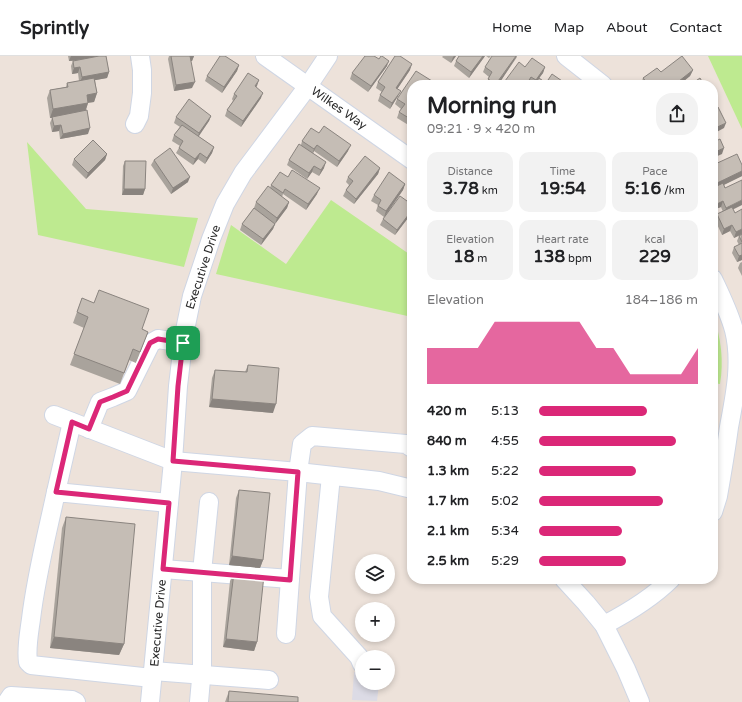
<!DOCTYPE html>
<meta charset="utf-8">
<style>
:root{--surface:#fff;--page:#f2f2f2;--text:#202124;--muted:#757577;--line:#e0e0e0;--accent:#db2777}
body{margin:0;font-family:"Varela Round",sans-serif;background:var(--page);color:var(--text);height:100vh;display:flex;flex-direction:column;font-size:15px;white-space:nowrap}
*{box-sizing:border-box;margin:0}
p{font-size:13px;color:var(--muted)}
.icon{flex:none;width:22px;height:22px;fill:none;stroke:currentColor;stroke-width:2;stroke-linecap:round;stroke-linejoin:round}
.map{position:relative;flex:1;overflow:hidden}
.drawer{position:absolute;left:407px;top:24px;width:311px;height:504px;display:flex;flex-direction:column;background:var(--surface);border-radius:16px;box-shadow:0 2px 6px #0003}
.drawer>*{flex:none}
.controls{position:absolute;left:355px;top:498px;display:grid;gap:8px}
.controls a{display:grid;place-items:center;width:40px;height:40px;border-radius:50%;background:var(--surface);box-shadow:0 2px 6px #0003;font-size:20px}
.pin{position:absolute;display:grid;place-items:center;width:34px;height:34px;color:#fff;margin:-17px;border-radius:8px;box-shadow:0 2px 6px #0006}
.round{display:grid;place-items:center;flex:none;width:42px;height:42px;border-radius:16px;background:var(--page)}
.headline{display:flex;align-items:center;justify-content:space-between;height:68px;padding:0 20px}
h1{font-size:22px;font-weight:700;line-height:30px}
.stats{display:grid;grid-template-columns:repeat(3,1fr);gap:6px;height:68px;padding:4px 20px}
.stats div{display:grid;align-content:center;border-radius:10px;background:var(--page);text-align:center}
.stats b{font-size:17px;font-weight:700}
.stats small{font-size:11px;font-weight:400}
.stats p{font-size:11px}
.chart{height:112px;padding:8px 20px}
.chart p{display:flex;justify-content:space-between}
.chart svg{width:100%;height:72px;margin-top:4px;fill:var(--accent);opacity:.7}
ul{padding:0 20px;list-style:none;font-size:13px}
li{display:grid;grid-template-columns:64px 48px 1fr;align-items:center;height:30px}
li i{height:10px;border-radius:5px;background:var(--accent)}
header{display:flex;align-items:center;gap:24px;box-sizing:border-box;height:56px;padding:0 20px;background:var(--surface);border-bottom:1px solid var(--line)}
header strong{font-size:19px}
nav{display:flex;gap:22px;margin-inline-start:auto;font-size:14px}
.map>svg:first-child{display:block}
.industrial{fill:#dcdbe5}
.green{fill:#beea90}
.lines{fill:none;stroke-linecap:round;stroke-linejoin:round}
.minor-casing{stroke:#cfd6e4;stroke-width:20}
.minor{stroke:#fff;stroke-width:18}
.wall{fill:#a9a39c}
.shaded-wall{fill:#8a847f}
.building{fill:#c5bdb5;stroke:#8a847f}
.route-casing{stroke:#fff;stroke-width:8}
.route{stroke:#db2777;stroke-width:5}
.labels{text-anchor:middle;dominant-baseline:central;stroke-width:3;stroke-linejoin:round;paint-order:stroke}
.street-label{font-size:12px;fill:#292929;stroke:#fff}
</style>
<header>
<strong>Sprintly</strong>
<nav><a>Home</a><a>Map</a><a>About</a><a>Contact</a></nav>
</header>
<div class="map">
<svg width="742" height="646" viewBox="0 0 742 646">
<rect width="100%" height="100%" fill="#ede2da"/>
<polygon class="industrial" points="354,616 362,617 362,627 379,627 377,645 352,644"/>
<g class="green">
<polygon points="708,0 742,0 742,73"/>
<polygon points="27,86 86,153 198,162 184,211 38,179"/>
<polygon points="331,144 412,200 412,261 216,218 231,169 286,208"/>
<path d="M713,259C721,281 724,305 720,328L713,327Z"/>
</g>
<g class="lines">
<g class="minor-casing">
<g id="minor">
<polyline points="265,0 412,104"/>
<polyline points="566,0 603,29"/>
<polyline points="135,68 139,60 142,37 142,14 140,0"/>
<path d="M713,223C721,240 729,256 734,274C742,306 735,339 729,371C726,394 722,417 718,440L713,456"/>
<polyline points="54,359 173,405 298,416 379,425 412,433"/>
<polyline points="89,373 100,346 113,341 127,335 151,287 158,283 183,287"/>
<polyline points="331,420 319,541 322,560 359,601 362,608"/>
<polyline points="56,436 72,366"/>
<polyline points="163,513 290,523 298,416 302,388 312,380 406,388 412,392"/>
<polyline points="564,523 586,547 604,569 626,613 640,646"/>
<path d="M604,569C627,557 653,541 671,523"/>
<polyline points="286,578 290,523"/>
<polyline points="153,615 269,624"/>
<path d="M152,622L31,609L28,606C26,592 29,578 31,563C36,520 47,478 56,436L169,447"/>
<polyline points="7,646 11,640 72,644 76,646"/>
<polyline points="150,646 173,405 178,330 184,279 192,240 211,183 225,148 243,117 308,30 328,0"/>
<polyline points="199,646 202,612 202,516 209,446"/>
</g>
</g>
<use href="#minor" class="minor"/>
</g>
<g class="wall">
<polygon points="68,0 106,0 109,16 107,22 95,24 97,37 94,46 88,47 86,54 88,78 60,83 59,75 52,76 50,67 52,62 50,62 47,42 50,34 66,31 67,27 79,25 78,17 72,18 71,10 73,5 69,5"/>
<polygon points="169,0 194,0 192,5 191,5 192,32 174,35 168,3"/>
<polygon points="443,0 456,0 451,7 442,1"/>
<polygon points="459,0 485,0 469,22 454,10 456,5"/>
<polygon points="486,0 491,0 489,2"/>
<polygon points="517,1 498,29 486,29 489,21 483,16 485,11"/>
<polygon points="379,3 387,10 368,36 350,23 352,17"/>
<polygon points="239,9 237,15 222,37 205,25 207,20"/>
<polygon points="525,11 545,11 543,17 539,22 546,27 564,29 533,29 529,27"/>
<polygon points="410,14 397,33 398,40 390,53 378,45 380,39 382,36 376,32 378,26"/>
<polygon points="693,14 690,20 679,29 642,29 641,28 643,22 661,16"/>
<polygon points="412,29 412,66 410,70 397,62 399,56 401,53 395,48 397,43"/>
<polygon points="257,30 256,31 261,42 241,71 225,60 227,54 233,45 232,43 234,38"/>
<polygon points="211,60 209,65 198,80 214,91 212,97 205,108 198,103 193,109 176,97 180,90 172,85 174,79 180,71 174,67 176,61"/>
<polygon points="319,77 348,95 337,111 314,95 313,97 324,112 319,120 312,116 307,123 287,109 289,104 301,89 302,85"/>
<polygon points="107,98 105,104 86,123 72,109 74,103"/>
<polygon points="154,104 188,126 171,138 151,109"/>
<polygon points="125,105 145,133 143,139 122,139 123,110"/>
<polygon points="713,109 742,109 742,120 724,129 742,178 734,182 730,175 722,179 715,164 717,158 723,156 721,151 713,154"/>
<polygon points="380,112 378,118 354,148 343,140 346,134 349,129 346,126 348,121"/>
<polygon points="288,121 317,138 306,154 283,138 282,141 289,146 287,152 275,168 273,173 261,189 240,174 242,168 254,152 256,146 270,132 271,129"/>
<polygon points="405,128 403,134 387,158 407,145 412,138 412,158 411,158 395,179 380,169 384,161 376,155 378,149 371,145 374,139"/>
<polygon points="742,178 742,204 737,206 732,197 734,191 739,189 737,185 739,180"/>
<polygon points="742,206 742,220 738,212 740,207"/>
<polygon points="82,242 142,273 148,276 136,307 129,304 120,328 70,309 84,272 73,267"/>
<polygon points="248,309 273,357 209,351 212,322 215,314 245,316"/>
<polygon points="239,434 263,504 260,512 229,509 236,442"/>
<polygon points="66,461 124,588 119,599 50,592 62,472"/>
<polygon points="234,516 257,586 254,595 223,591 230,525"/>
<polygon points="229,635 298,646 225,646"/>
</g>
<g class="shaded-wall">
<polygon points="71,0 99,0 98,1 69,5"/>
<polygon points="190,0 194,0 192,5 188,5"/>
<polygon points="454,0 456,0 451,7 453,1"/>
<polygon points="483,0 485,0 469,22 471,16"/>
<polygon points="516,0 517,0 498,29 496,29"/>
<polygon points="389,5 387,10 368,36 371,30"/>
<polygon points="412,8 410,14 394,38 396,32"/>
<polygon points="239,9 237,15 222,37 224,31"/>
<polygon points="80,11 78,17 72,18 74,12"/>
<polygon points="545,11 543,17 534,29 536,24"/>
<polygon points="693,14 690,20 679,29 674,29"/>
<polygon points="109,16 107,22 80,27 82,21"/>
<polygon points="531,21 529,27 528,29 526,29"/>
<polygon points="259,24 257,30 252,36 255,30"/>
<polygon points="195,26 192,32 174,35 176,29"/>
<polygon points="401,35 398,40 390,53 392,47"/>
<polygon points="97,37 94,46 84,47 87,39"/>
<polygon points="263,37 261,42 241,71 243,65"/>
<polygon points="88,47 85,56 50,62 53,53"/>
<polygon points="211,60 209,65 197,83 199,77"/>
<polygon points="726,67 724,72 713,78 713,73"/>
<polygon points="61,69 59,75 52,76 54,70"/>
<polygon points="90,72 88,78 60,83 63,78"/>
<polygon points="317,89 312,99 314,93"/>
<polygon points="351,89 348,95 337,111 339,105"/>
<polygon points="214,91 212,97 205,108 207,102"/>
<polygon points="724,92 722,98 713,102 713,97"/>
<polygon points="200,97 198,103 193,109 195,103"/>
<polygon points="107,98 105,104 86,123 88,117"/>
<polygon points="326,106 324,112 319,120 321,114"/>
<polygon points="314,110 312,116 307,123 309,117"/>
<polygon points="380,112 378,118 354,148 356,143"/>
<polygon points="742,115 742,120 713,134 713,129"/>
<polygon points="190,121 188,126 171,138 173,132"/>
<polygon points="405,128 403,134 384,161 386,155"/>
<polygon points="320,132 317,138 306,154 308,148"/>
<polygon points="124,133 145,133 143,139 122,139"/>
<polygon points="742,144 742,149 724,158 726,152"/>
<polygon points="723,145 721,151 713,154 715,149"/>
<polygon points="289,146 287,152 275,168 273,173 261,189 263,183 275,168 277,162"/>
<polygon points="412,154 411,158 395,179 397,174"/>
<polygon points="732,169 730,175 722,179 724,173"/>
<polygon points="742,173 742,178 734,182 736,176"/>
<polygon points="742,199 742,204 737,206 739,200"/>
<polygon points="212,343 276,348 273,357 209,351"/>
<polygon points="232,500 263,504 260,512 229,509"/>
<polygon points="54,581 124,588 119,599 50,592"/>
<polygon points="226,583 257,586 254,595 223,591"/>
</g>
<g class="building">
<polygon points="99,0 106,0 109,16 82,21 80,11 74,12 73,5"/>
<polygon points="171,0 190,0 195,26 176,29"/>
<polygon points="220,0 225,0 239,9 224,31 207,20"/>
<polygon points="365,0 374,0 379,3 381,0 382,0 389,5 371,30 352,17"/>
<polygon points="395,0 400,0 412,8 396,32 401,35 392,47 380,39 385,31 378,26"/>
<polygon points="459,0 483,0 471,16 456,5"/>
<polygon points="492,0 516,0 496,28 488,23 492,16 485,11"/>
<polygon points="682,0 693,14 674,29 649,29 643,22 657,12 661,16"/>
<polygon points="532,2 545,11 536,24 531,21 526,29 502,29 519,6 525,11"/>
<polygon points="416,15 432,25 429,29 412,29 412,64 399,56 405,48 397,43"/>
<polygon points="248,17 259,24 255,30 263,37 243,65 227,54 237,40 234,38"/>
<polygon points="552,18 565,27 564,29 534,29 539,22 546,27"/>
<polygon points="94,22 97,37 87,39 88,47 53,53 50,34 68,31 67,27"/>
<polygon points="700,22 704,29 690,29"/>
<polygon points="189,43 211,60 199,77 176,61"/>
<polygon points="718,51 726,67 713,73 713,53"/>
<polygon points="87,54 90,72 63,78 61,69 54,70 52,61"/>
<polygon points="182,69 214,91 207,102 200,97 195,103 179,92 183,85 174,79"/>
<polygon points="324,70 351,89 339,105 317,89 314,93 302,85 311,72 319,77"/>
<polygon points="720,83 724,92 713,97 713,84 714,86"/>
<polygon points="93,84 107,98 88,117 74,103"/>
<polygon points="299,88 326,106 321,114 314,110 309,117 289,104"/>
<polygon points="170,92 190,121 173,132 154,104"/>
<polygon points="737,98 742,109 742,115 713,129 713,109"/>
<polygon points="365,100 380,112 356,143 346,134 353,125 348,121"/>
<polygon points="125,105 146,105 145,133 124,133"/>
<polygon points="292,114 320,132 308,148 285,133 283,137 271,129 280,116 288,121"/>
<polygon points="389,116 405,128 386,155 378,150 381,144 374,139"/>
<polygon points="742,124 742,144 726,152 723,145 715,149 713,145 713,132 723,127 725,132"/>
<polygon points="268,130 289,146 277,162 256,146"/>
<polygon points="412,138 412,154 397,174 383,163 400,140 407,145"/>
<polygon points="732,151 735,157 742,153 742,173 736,176 732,169 724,173 717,158"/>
<polygon points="254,152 275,168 263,183 242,168"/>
<polygon points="742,178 742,186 739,180"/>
<polygon points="742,187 742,199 739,200 734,191"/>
<polygon points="99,234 149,253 142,273 148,276 140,296 133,293 124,317 74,298 88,261 77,256 82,242 94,247"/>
<polygon points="248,309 279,312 276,348 212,343 215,314 247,316"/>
<polygon points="239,434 270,437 263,504 232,500"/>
<polygon points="66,461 135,468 124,588 54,581"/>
<polygon points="234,516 264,519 257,586 226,583"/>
<polygon points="229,635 298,641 298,646 228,646"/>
</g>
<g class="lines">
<g class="route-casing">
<polygon id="route" points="158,283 183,287 178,330 173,405 298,416 290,524 163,513 169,447 56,436 72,366 89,373 100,346 113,341 127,335 150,287"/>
</g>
<use href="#route" class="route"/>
</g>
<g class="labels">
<g class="street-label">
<text transform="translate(339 52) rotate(35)">Wilkes Way</text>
<text transform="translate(203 211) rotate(-72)">Executive Drive</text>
<text transform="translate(158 567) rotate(-85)">Executive Drive</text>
</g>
</g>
</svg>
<div class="controls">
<a><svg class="icon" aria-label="layers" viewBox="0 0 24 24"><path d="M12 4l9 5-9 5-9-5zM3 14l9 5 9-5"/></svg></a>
<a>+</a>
<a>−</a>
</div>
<div class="pin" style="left:183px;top:287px;background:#1e9e55"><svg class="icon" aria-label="arrive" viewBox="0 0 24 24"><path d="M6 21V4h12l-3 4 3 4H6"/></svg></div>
<section class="drawer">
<div class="headline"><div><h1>Morning run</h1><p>09:21 · 9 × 420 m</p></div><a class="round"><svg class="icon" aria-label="share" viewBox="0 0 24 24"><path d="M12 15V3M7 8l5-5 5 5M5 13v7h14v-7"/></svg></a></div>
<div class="stats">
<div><p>Distance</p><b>3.78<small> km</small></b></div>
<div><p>Time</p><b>19:54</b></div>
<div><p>Pace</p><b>5:16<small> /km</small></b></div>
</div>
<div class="stats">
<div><p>Elevation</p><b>18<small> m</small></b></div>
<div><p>Heart rate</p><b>138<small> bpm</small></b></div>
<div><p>kcal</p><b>229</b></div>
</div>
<div class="chart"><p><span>Elevation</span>184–186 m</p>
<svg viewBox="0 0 160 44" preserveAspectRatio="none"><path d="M0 44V22L10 22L20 22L30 22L40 6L50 6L60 6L70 6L80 6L90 6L100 22L110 22L120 38L130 38L140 38L150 38L160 22V44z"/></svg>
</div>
<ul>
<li><b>420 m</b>5:13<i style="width:68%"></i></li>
<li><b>840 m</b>4:55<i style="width:86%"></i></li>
<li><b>1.3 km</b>5:22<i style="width:61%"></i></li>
<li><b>1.7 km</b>5:02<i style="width:78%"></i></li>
<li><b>2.1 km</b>5:34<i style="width:52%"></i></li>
<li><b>2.5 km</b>5:29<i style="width:55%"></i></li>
</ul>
</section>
</div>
